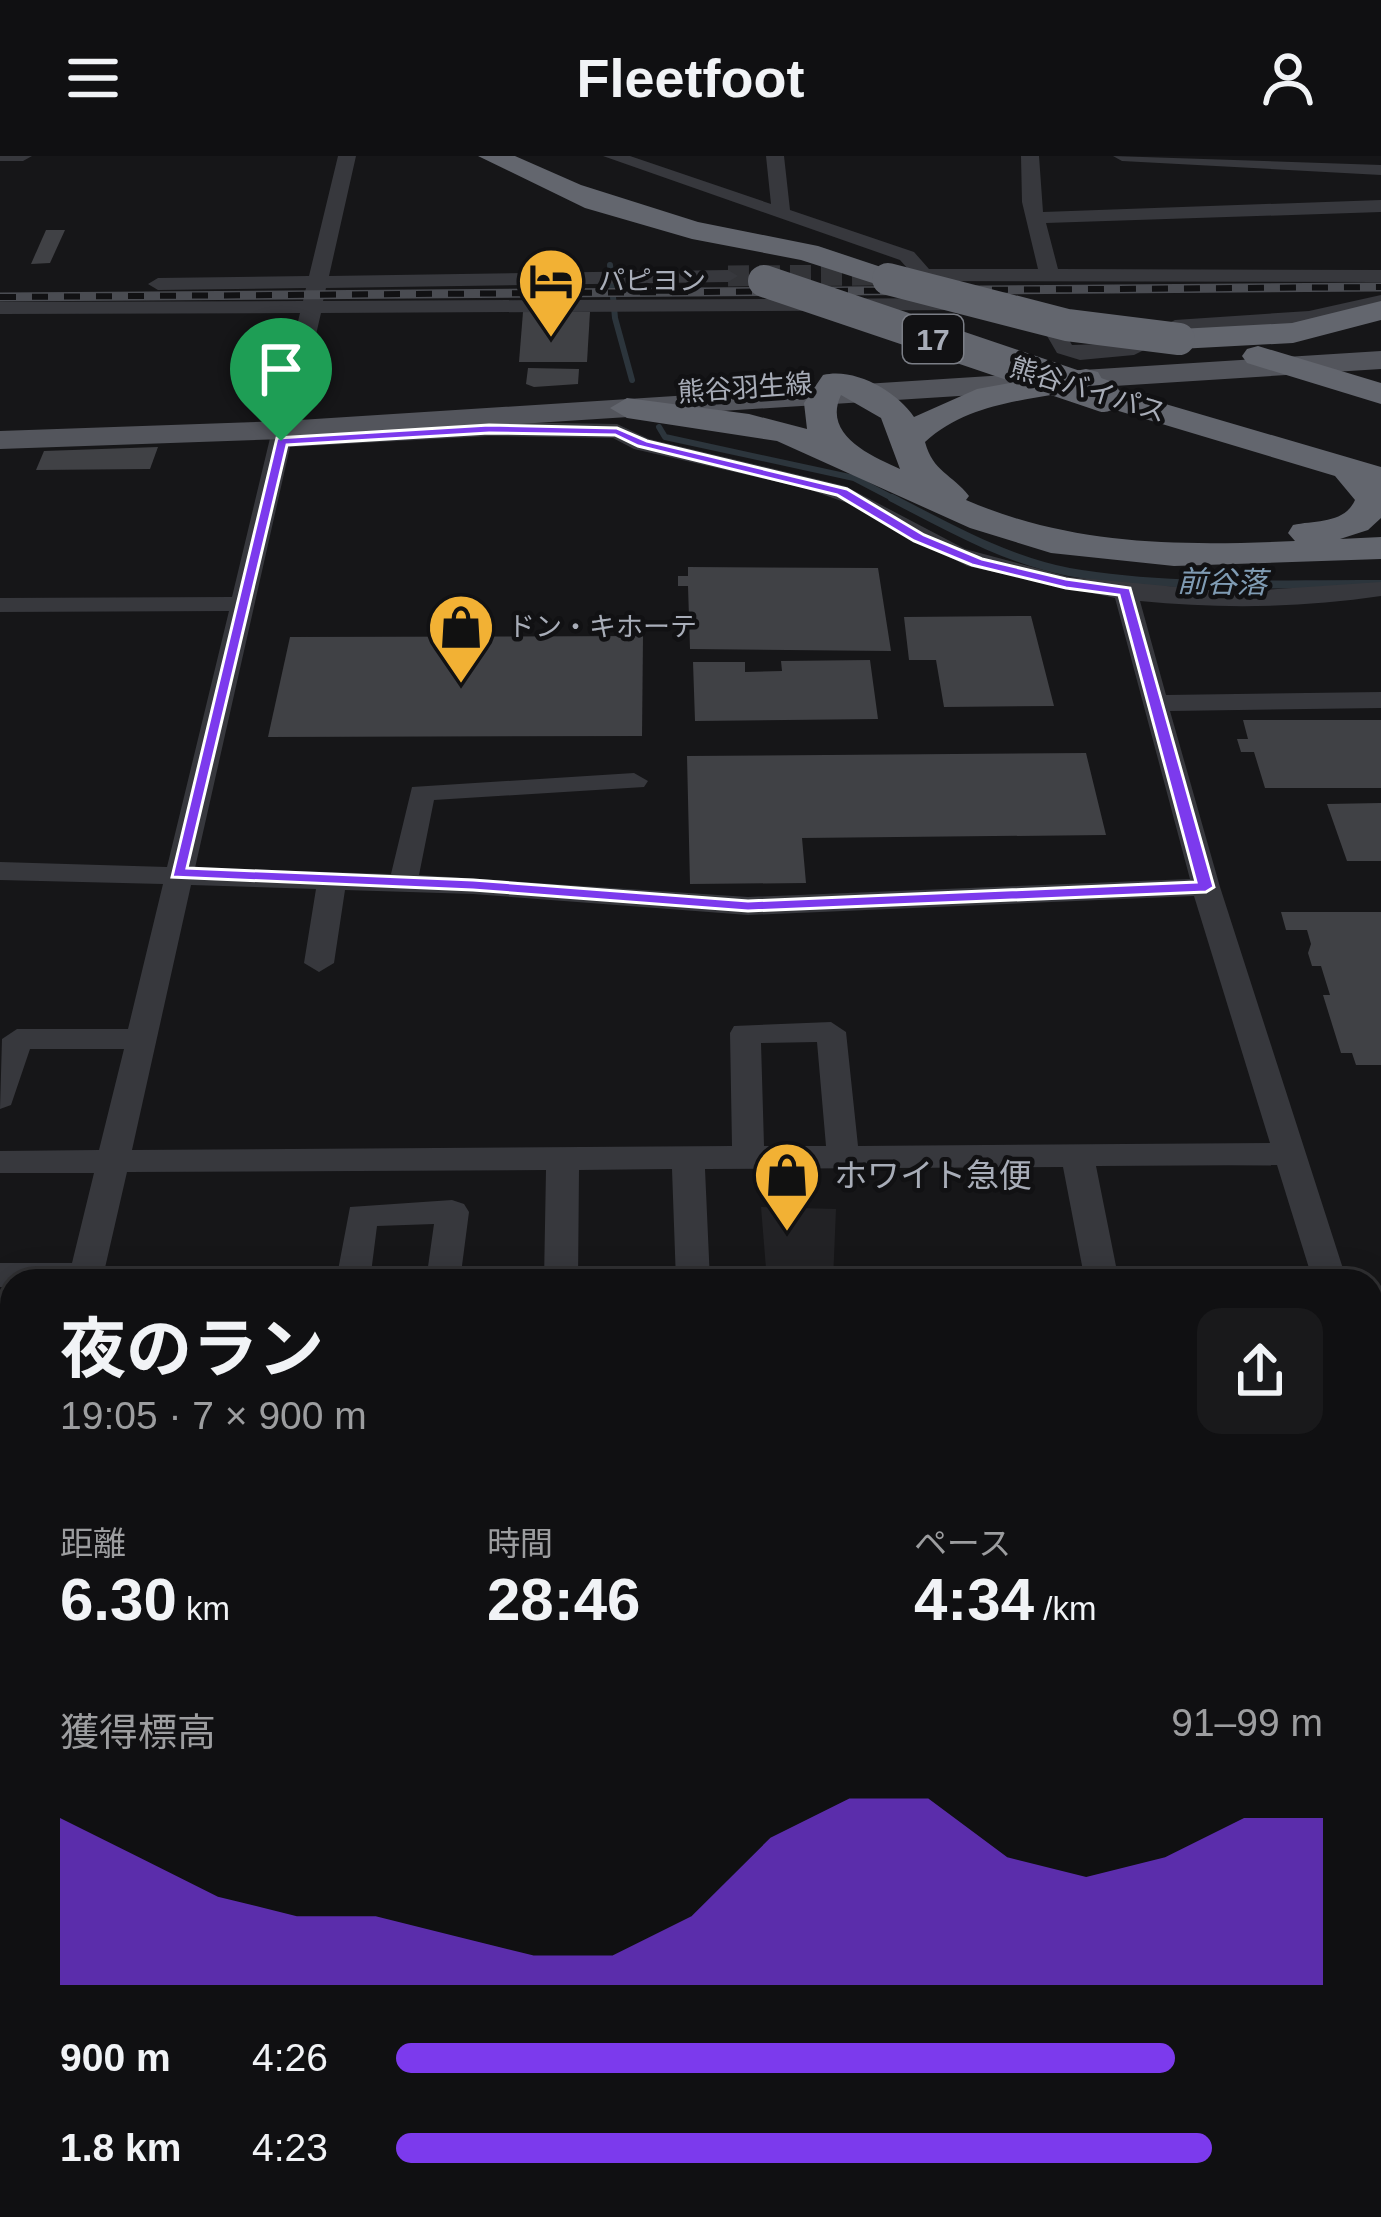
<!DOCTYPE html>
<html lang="ja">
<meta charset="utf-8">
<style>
:root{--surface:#101012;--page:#19191b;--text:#f1f3f6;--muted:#9c9d9f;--line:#303032;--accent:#7c3aed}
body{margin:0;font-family:Arial,"Noto Sans JP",sans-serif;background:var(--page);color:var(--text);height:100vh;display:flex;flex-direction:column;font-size:45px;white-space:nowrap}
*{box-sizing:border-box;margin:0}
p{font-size:39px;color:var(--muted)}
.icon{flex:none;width:66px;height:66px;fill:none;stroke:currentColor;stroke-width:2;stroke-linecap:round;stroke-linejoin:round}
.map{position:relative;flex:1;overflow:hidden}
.details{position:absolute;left:0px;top:1113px;width:1383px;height:948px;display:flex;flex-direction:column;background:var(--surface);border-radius:36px 36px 0 0;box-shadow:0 6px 30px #0003,0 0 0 3px var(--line)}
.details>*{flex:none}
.pin{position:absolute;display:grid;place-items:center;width:102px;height:102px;color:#fff;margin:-123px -51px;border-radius:50% 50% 50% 0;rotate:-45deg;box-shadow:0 0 12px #0007}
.pin .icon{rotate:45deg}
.round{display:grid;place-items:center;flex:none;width:126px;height:126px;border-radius:24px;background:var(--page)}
.overview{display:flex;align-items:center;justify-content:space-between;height:204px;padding:0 60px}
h1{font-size:66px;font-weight:700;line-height:90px}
.stats{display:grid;grid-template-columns:repeat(3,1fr);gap:18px;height:204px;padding:12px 60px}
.stats div{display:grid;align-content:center}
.stats b{font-size:60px;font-weight:700}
.stats small{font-size:33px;font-weight:400}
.stats p{font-size:33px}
.chart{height:336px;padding:24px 60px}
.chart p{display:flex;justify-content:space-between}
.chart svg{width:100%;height:216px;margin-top:12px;fill:var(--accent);opacity:.7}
ul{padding:0 60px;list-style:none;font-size:39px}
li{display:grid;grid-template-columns:192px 144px 1fr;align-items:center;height:90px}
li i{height:30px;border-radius:15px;background:var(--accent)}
header{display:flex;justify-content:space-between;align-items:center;height:156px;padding:0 60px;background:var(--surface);font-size:54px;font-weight:700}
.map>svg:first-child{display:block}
.built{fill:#222225}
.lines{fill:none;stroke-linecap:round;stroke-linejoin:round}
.stream-far2{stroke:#2c353c;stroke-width:6}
.stream-far1{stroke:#2c353c;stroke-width:8}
.stream{stroke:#2c353c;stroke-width:9}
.building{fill:#404145}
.minor-tunnel{stroke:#333438;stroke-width:21;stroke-dasharray:21 10;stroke-linecap:butt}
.minor{fill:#37383d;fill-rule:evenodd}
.major{fill:#53555c;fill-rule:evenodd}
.highway{fill:#63666e;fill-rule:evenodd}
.rail-casing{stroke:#4a4c52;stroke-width:9}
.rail{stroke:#111113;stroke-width:6;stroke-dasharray:16;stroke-linecap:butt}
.highway-bridge{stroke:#63666e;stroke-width:32}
.route{fill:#7c3aed;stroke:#fff;stroke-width:3;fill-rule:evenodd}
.labels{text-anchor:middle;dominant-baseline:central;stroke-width:9;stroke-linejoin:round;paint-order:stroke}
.far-poi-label{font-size:27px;fill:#a8adb8;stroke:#111113;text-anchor:start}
.far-street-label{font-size:27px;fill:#a8adb8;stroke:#111113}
.shield{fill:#111113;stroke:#7b7e86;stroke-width:3}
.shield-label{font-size:30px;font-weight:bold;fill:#a8adb8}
.far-water-label{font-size:30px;font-style:italic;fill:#7f9bb3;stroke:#111113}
.poi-label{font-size:33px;fill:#a8adb8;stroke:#111113;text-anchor:start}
</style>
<header><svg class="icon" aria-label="menu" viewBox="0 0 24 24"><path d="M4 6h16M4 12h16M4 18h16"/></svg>Fleetfoot<svg class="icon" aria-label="person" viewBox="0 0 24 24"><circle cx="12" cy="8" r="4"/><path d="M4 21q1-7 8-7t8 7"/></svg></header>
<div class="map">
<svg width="1381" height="2061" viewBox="0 0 1381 2061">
<rect width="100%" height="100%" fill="#161618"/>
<polygon class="built" points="761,1051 836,1053 833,1125 767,1125"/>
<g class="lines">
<g class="stream-far2">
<polyline points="610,109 615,162 632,224"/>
<polyline points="659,271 665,281 854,322 898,345"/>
</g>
<path class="stream-far1" d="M892,342C948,371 1006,404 1069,416C1171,434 1278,427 1381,428"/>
<g class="stream">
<polyline points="1371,1193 1381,1194"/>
<polyline points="0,1207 12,1207"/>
</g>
</g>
<g class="building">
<polygon points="46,74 65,74 50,107 31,108"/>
<polygon points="523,156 590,156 587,206 519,206"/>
<polygon points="528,212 579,213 578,228 534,231 526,228"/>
<polygon points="158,291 150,313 36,314 44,295"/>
<polygon points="688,411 878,412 891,495 690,493 688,430 678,430 678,420 688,420"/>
<polygon points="1031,460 1054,550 944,551 936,504 909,504 904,461"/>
<polygon points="643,480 642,580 268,581 290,481"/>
<polygon points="870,504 878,563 695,565 693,506 745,506 745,516 782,515 781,505"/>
<polygon points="1243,564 1381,564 1381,632 1265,632 1254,596 1241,596 1237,583 1248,583"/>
<polygon points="1086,597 1106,679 802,682 806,727 690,728 687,600"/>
<polygon points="1381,647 1381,705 1347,705 1327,648"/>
<polygon points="1281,756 1381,756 1381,909 1356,909 1352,897 1341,897 1323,839 1330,839 1321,810 1312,810 1308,797 1311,788 1307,774 1286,774"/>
</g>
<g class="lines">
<polyline class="minor-tunnel" points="728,120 888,119"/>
<g class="minor">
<polygon points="0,0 32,0 23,5 0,5"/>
<path d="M338,0H356L329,120L728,114L738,120L728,126L326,132L323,145L964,142L974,148L964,154L321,157L293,278L489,266L617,268L649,283L845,330L965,393L1069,421L1231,436L1381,426V440C1300,452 1221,453 1140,445L1166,539L1381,536V552L1170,555L1220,731L1347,1125H1313L1277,1009L1096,1010L1119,1125H1085L1063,1011L705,1013L710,1125H676L672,1013L579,1014L578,1125H544L546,1014L127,1016L102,1125H12V1131H0V1107H72L94,1017H0V995L99,994L124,893H30L11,949L0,953L2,883L17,873H128L163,728L0,724V706L167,711L229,455L0,456V442L232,441L300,157L0,158V146L303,145L306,132L158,134L148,128L158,122L309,120ZM489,280L613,282L634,293L805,332L847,347L967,410L1115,442L1190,723L748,741L419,719L434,644L644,631L648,625L634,617L412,631L391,718L195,712L290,291ZM191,729L316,733L304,807L319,816L334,807L345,734L473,738L748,759L1194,740L1270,987L858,990L846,876L831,866L734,870L730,877L732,990L132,994ZM817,886L826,990H764L761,887Z"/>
<polygon points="603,0 630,0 771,48 766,0 784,0 790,54 914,96 929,113 1038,113 1022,46 1021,0 1039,0 1043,56 1381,44 1381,56 1046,67 1058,113 1381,114 1381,126 907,125 897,119 908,113 900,104"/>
<polygon points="1113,0 1381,9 1381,19 1122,5"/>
<polygon points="1381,139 1381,151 1309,167 1180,176 1134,199 1080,204 1057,197 1036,161 1023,152 1033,146 1051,153 1072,189 1129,187 1175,164 1309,155"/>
<polygon points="452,1044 464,1048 469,1056 460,1125 426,1125 434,1068 377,1070 370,1125 336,1125 350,1051"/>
<rect x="1371" y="1200" width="10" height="26"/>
<rect x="0" y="1215" width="12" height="28"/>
<polygon points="1371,1244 1381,1247 1381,1309 1371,1306"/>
<rect x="0" y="1340" width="12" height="30"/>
<rect x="1371" y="1466" width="10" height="32"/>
<rect x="0" y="1480" width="12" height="34"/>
<rect x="1371" y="1618" width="10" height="36"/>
<rect x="0" y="1628" width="12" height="38"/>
<rect x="1371" y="1783" width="10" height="42"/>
<rect x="0" y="1810" width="12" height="42"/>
<polygon points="0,2019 12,2019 12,2049 33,2049 29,2060 0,2061"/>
<polygon points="74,2049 122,2049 121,2061 73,2061"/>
<polygon points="883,2049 931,2049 932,2061 884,2061"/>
</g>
<polygon class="major" points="1381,195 1381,213 284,283 0,293 0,275 284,265"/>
<g class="highway">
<polygon points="478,0 515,0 581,29 698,66 818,90 899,117 903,123 888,132 801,104 692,83 585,52"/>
<polygon points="1381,145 1381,164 1293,187 1179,193 1163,183 1179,173 1292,167"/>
<polygon points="1258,190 1381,227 1381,248 1247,207 1242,200 1247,193"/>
<path d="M1086,213L1098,216L1102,223L1098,230C1037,245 974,242 925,286C933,316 952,318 969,340L966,344C1073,390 1180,390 1295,385L1288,377L1293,369C1316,364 1344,368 1355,344L1335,320L1092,247L1087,240L1104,230L1381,311V362L1368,374L1340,383L1381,381V403L1174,410L1051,397L970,372L777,285L627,262L610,252L627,242L749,258L807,273L804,247L823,219C854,211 897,235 914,261L977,233ZM841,239L881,262L900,313C871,300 822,279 841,239Z"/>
</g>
<g class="rail-casing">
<polyline id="rail" points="0,141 1381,131"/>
</g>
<use href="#rail" class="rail"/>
<g class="highway-bridge">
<polyline points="888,123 1067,169 1179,183"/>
<polyline points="764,125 1104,240"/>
</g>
</g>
<path class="route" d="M489,269L617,272L647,285L847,333L924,379L982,403L1066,423L1130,432L1214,731L1206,736L748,755L473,734L172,721L277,282ZM489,277L615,279L638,290L837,339L914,385L972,409L1066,432L1119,439L1196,726L748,745L473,724L187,712L287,289Z"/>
<defs>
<g id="hotel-pin" transform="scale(3.45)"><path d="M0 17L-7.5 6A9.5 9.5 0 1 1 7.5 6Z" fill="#f2b134" stroke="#111113"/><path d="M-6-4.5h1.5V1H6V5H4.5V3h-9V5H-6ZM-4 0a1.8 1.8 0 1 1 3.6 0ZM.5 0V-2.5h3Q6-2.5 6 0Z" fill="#111"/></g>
<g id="shop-pin" transform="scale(3.45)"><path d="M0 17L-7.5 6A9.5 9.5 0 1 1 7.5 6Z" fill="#f2b134" stroke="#111113"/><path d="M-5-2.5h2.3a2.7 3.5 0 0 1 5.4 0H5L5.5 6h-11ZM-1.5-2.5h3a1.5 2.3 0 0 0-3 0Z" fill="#111"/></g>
</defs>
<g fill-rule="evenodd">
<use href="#hotel-pin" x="551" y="125"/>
<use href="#shop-pin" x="461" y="471"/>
<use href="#shop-pin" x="787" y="1019"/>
</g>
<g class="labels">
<g class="far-poi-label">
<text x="598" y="125">パピヨン</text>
<text x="508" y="471">ドン・キホーテ</text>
</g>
<g class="far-street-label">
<text transform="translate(745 232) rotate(-4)">熊谷羽生線</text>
<text transform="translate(1088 234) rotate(17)">熊谷バイパス</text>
</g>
<rect class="shield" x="903" y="159" width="60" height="48" rx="9"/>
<g class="shield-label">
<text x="933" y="183">17</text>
</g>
<g class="far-water-label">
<text transform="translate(1222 426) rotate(1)">前谷落</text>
</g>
<g class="poi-label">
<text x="834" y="1019">ホワイト急便</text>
</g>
</g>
</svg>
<div class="pin" style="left:281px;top:285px;background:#1e9e55"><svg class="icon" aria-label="arrive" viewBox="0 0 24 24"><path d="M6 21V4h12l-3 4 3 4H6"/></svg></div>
<section class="details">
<div class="overview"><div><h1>夜のラン</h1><p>19:05 · 7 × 900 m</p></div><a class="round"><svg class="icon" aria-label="share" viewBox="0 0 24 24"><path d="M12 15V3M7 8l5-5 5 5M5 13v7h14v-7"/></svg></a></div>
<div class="stats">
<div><p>距離</p><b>6.30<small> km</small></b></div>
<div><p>時間</p><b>28:46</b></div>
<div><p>ペース</p><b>4:34<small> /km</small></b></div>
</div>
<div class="chart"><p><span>獲得標高</span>91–99 m</p>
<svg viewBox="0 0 160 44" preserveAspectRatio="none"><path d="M0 44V10L10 18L20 26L30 30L40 30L50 34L60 38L70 38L80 30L90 14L100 6L110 6L120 18L130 22L140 18L150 10L160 10V44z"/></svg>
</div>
<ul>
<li><b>900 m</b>4:26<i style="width:84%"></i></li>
<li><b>1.8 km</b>4:23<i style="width:88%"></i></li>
</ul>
</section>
</div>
